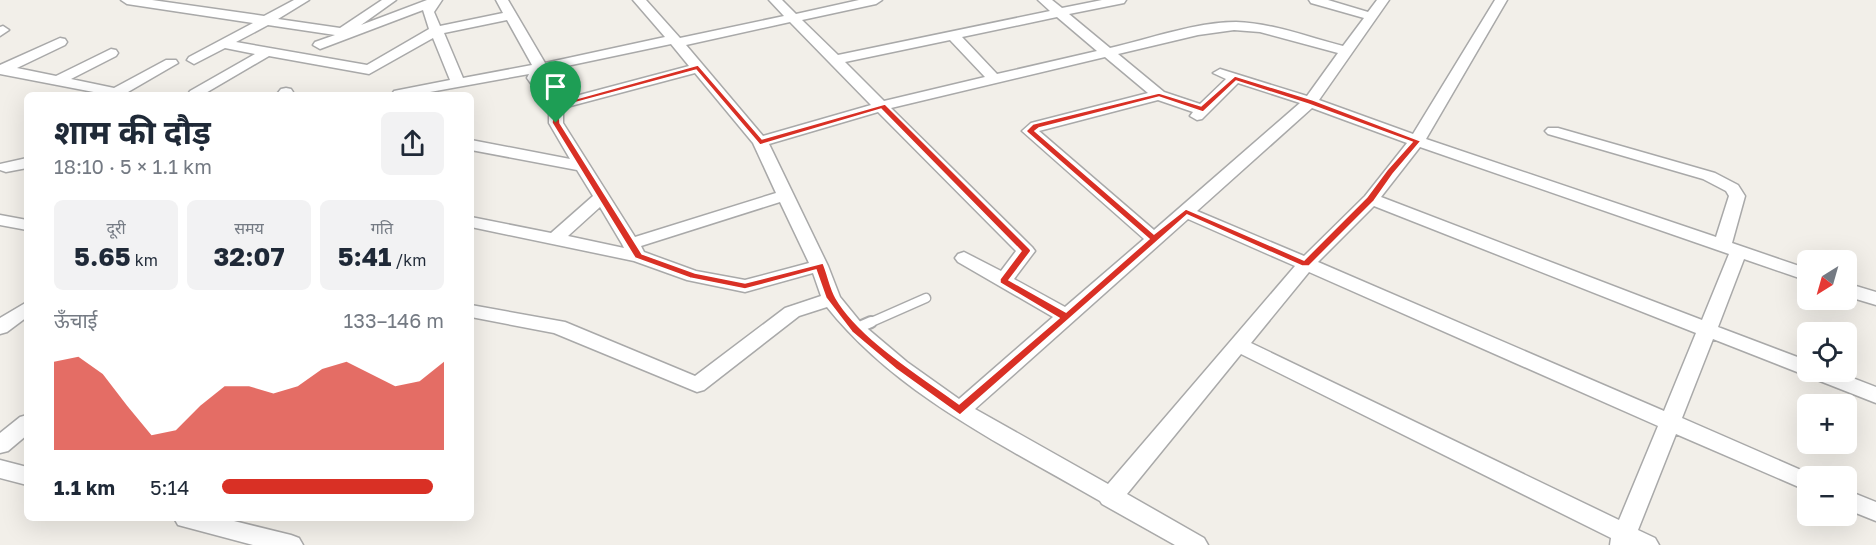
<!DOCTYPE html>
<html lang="hi">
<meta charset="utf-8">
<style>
:root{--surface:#fff;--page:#f2f2f3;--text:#1f2937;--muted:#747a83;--accent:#d93025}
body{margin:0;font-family:"Golos Text","Noto Sans Devanagari",sans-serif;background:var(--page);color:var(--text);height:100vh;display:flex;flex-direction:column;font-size:22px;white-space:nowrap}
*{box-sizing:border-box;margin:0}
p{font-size:20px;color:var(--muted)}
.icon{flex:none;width:33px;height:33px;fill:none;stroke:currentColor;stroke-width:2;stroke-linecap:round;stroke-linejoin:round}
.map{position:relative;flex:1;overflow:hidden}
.panel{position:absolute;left:24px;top:92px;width:450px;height:429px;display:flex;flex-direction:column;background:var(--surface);border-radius:9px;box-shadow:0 6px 24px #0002}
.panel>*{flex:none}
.needle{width:39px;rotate:217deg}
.controls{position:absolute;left:1797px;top:250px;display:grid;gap:12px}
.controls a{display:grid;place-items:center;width:60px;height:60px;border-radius:9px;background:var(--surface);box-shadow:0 6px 24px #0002;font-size:30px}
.pin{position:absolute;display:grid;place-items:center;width:51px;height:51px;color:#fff;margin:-62px -26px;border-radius:50% 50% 50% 0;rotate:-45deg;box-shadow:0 0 6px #0007}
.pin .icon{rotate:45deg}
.round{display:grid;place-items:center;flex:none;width:63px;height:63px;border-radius:9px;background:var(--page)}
.overview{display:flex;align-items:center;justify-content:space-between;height:102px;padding:0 30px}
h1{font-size:33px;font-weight:700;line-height:45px}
.figures{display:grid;grid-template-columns:repeat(3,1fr);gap:9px;height:102px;padding:6px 30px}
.figures div{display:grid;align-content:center;border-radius:9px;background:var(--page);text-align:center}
.figures b{font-size:26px;font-weight:700}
.figures small{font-size:16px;font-weight:400}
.figures p{font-size:16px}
.chart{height:168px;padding:12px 30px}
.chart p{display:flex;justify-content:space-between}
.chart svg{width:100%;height:108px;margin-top:6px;fill:var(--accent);opacity:.7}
ul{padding:0 30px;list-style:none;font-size:20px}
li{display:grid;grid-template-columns:96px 72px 1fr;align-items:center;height:45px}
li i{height:15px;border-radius:8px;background:var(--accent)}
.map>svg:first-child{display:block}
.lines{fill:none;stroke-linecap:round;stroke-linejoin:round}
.service-far1-casing{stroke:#a9a9a9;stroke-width:11}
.service-casing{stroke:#a9a9a9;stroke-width:14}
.minor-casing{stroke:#a9a9a9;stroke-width:3}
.service-far1{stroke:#fff;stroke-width:8}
.service{stroke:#fff;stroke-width:10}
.minor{fill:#fff;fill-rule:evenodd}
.route{fill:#d93025;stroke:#fff;stroke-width:1.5;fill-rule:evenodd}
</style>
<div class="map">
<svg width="1876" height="545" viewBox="0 0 1876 545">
<rect width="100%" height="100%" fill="#f2efe9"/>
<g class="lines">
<g class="service-far1-casing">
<polyline id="service-far1" points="867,324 926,298"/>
</g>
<g class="service-casing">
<polyline id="service" points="855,329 871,322"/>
</g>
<g class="minor-casing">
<g id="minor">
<path d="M121,0H152L264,16L294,0H309L278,19L340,28L382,0H396L361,25L427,0H442L434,12L440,26L503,13L496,0H508L545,63L665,37L633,0H646L680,38L784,16L769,0H782L796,14L859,0H882L876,4L802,20L838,55L1050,11L1038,0H1052L1062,8L1102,0H1126L1124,3L1069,14L1110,48C1149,39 1196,22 1236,22C1272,23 1308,37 1343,46L1364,18L1311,3L1309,0H1328L1368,12L1377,0H1389L1319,100L1413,134L1495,0H1507L1426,139L1716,237L1729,196L1726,191L1703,179L1548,134L1545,131L1548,128H1558L1715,173L1738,185L1745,196L1732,243L1808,269V281L1744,259L1718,327L1808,361V372H1837L1876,387V403L1713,339L1682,418L1817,477H1808V491L1676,434L1638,530L1655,538L1659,545H1610L1611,538L1241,354L1127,494L1204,538L1208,545H1175L1102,504L1100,501C1005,446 897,395 827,307L799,316L704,390L697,392L554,333L471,317V305L565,322L695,376L785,308L821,296L813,273L745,292L687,280L634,261L471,227V217L551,233L593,196L577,170L471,150V140L570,159L549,123V109L527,78L529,74L419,94H392L394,91L399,90L450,80L433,38L369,74L269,56L204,94H188L190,91L255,54L225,48L194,64L187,60L189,57L253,23L127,4ZM423,10L429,29L367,65L236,42L268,25L335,35L315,42L313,45L320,49ZM1057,17L1097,51L997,74L962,37ZM507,20L532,65L463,78L444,33ZM790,22L871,105L763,136L686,45ZM1234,30L1260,32L1338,53L1307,96L1220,69L1213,73L1226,79L1200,104L1164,92L1118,54L1198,35ZM950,40L985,77L884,101L845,62ZM671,44L689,66L557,101L541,78L543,71ZM1105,57L1148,93L1031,123L1022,131L1144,239L1065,307L1014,279L1035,251L1032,247L891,108ZM695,73L753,143L776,193L635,237L563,123V108ZM1238,83L1300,103L1154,230L1039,131L1158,100L1193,112L1190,116L1197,120L1202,119ZM1312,108L1407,143L1365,196L1304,256L1197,211ZM878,112L1016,251L1001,271L964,252L958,254L955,258L958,262L1053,317L959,399L907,362L862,324L840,297L828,266L769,144ZM1420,147L1729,254L1702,320L1381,197ZM780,202L809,263L745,280L696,271L644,252L641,246ZM1374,206L1696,333L1664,411L1318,262ZM600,207L622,244L624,248L568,236ZM1188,219L1295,266L1108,484L975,409ZM1309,272L1658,426L1619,520L1251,343Z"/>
<polygon points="3,26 9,30 0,36 0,27"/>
<polygon points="60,38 65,39 67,42 65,45 17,68 56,76 111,49 116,50 118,53 116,56 71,79 114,88 166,60 176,60 178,63 128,92 130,94 104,94 0,74 0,65"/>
<polygon points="286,88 291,89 293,92 291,94 277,94 281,89"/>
<polygon points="27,158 27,168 6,172 0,170 0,164"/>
<polygon points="0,215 27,220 27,230 0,225"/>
<polygon points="1846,283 1876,292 1876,305 1846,296"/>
<polygon points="27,302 27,317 7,332 0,334 0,318"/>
<polygon points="27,415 27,435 8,451 0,453 0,433 20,417"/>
<polygon points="0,460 27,467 27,485 0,478"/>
<polygon points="1846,490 1876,502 1876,521 1846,509"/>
<polygon points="174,518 222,518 291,535 299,538 303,545 253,545 178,525"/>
</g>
</g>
<use href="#service-far1" class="service-far1"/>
<use href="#service" class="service"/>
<use href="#minor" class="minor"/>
</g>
<path class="route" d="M698,65L762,139L885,104L1030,249L1031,251L1009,280L1066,312L1149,239L1028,133L1026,131L1033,124L1159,93L1201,106L1235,76L1313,100L1421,141L1393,174L1374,201L1309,266H1302L1187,215L960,415L896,369L852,332L826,298L816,270L745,289L690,278L635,258L552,123L553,109L550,106ZM696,70L760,145L881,109L1021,251L1000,279V283L1059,318L959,404C921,376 860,339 836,298C830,288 828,274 823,263L745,283L695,273L642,254L560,123L559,107ZM1236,81L1308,104L1412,142L1387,170L1367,197L1304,260L1186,209L1154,234L1035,131L1039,128L1159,97L1203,112Z"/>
</svg>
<div class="controls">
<a><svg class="needle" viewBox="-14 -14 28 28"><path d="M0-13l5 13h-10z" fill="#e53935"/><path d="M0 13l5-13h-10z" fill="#747a83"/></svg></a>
<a><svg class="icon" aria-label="locate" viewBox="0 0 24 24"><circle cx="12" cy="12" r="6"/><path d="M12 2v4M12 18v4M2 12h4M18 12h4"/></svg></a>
<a>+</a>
<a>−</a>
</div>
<div class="pin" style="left:556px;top:123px;background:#1e9e55"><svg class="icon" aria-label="arrive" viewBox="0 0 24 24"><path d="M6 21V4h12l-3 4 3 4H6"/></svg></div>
<section class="panel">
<div class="overview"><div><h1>शाम की दौड़</h1><p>18:10 · 5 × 1.1 km</p></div><a class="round"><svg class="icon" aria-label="share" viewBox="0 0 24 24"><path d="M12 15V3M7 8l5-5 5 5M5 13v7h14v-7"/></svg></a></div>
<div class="figures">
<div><p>दूरी</p><b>5.65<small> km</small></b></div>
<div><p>समय</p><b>32:07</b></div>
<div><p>गति</p><b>5:41<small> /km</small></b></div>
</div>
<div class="chart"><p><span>ऊँचाई</span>133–146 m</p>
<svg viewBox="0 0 160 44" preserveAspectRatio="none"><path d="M0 44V8L10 6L20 13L30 26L40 38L50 36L60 26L70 18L80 18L90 21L100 18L110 11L120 8L130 13L140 18L150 16L160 8V44z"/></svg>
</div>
<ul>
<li><b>1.1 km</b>5:14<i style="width:95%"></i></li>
</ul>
</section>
</div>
